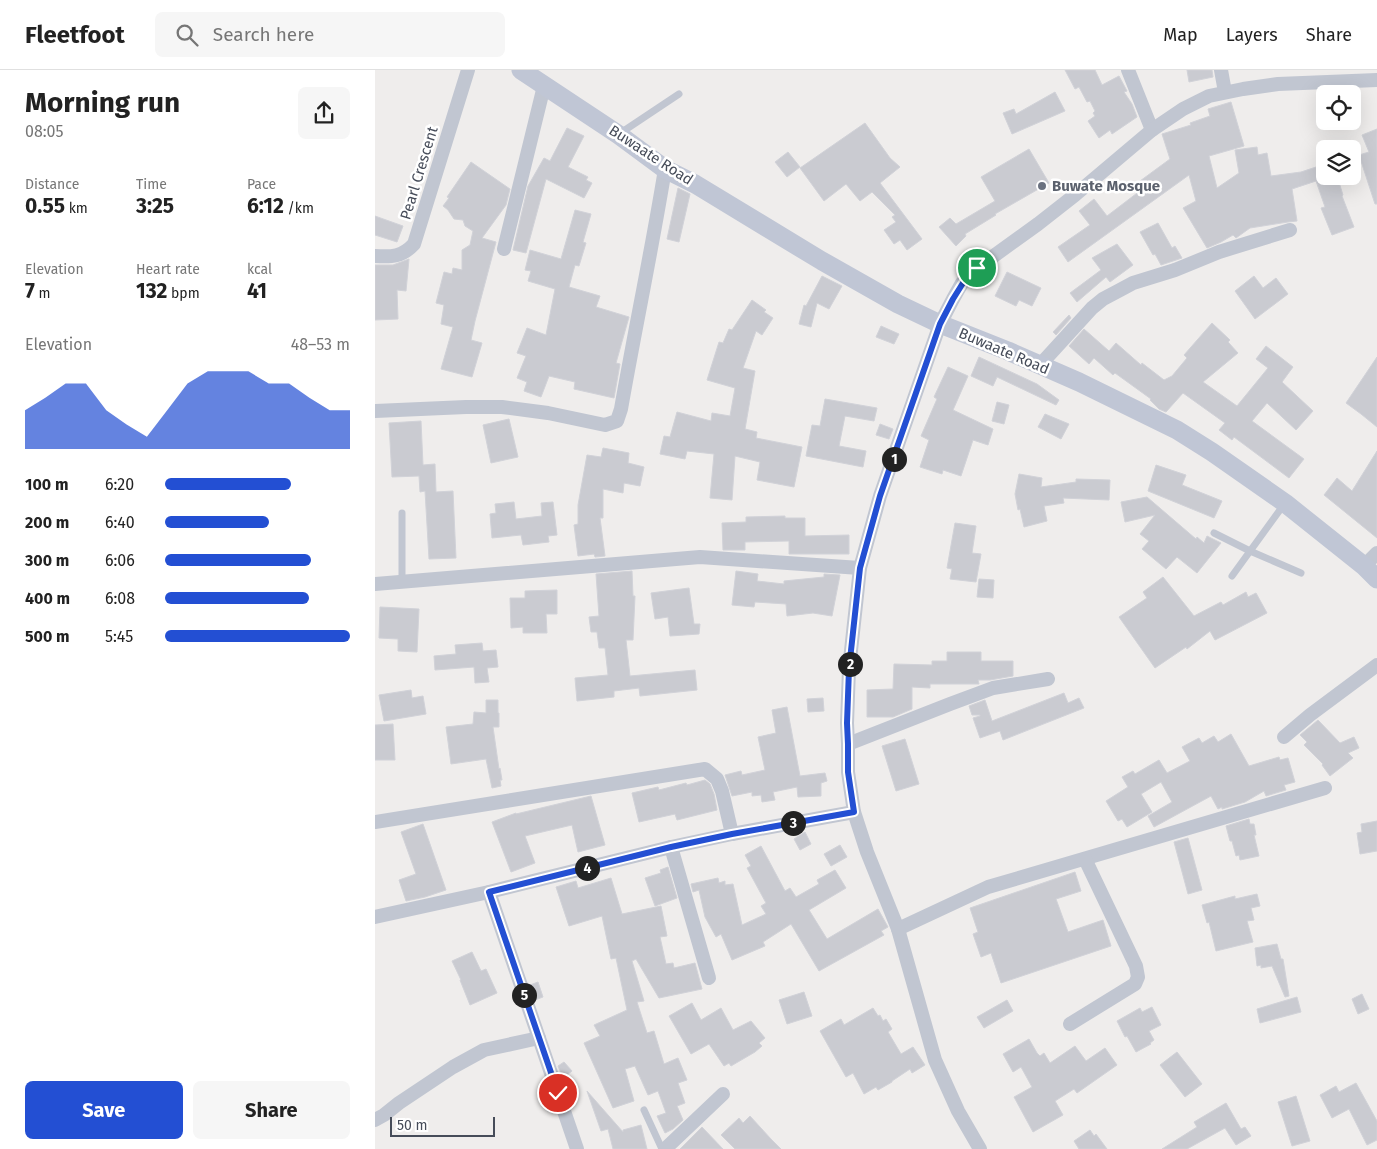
<!DOCTYPE html>
<meta charset="utf-8">
<style>
:root{--surface:#fff;--page:#f6f6f6;--text:#222;--muted:#767676;--line:#e0e0e0;--accent:#234fd3}
body{margin:0;font-family:"Fira Sans",sans-serif;background:var(--page);color:var(--text);height:100vh;display:flex;flex-direction:column;font-size:19px;white-space:nowrap}
*{box-sizing:border-box;margin:0}
p{font-size:16px;color:var(--muted)}
.icon{flex:none;width:28px;height:28px;fill:none;stroke:currentColor;stroke-width:2;stroke-linecap:round;stroke-linejoin:round}
.map{position:relative;flex:1;overflow:hidden}
.details{display:flex;flex-direction:column;background:var(--surface);width:375px}
.details>*{flex:none}
.controls{position:absolute;left:941px;top:15px;display:grid;gap:10px}
.controls a{display:grid;place-items:center;width:45px;height:45px;border-radius:8px;background:var(--surface);box-shadow:0 5px 20px #0002;font-size:25px}
.scale{position:absolute;left:15px;bottom:12px;width:105px;box-sizing:border-box;padding-left:5px;border:2px solid #464c59;border-top:0;font-size:14px;line-height:18px;white-space:nowrap;color:#464c59;-webkit-text-stroke:4px #fff;paint-order:stroke}
.pin{position:absolute;display:grid;place-items:center;width:42px;height:42px;color:#fff;margin:-21px;border:2px solid #fff;border-radius:50%;box-shadow:0 1px 5px #0007}
.km{position:absolute;width:25px;height:25px;margin:-12px;border-radius:50%;background:#222;color:#fff;font-size:14px;line-height:25px;text-align:center}
.round{display:grid;place-items:center;flex:none;width:52px;height:52px;border-radius:8px;background:var(--page)}
.headline{display:flex;align-items:center;justify-content:space-between;height:85px;padding:0 25px}
h1{font-size:28px;font-weight:700;line-height:38px}
.metrics{display:grid;grid-template-columns:repeat(3,1fr);gap:8px;height:85px;padding:5px 25px}
.metrics div{display:grid;align-content:center}
.metrics b{font-size:21px;font-weight:700}
.metrics small{font-size:14px;font-weight:400}
.metrics p{font-size:14px}
.chart{height:140px;padding:10px 25px}
.chart p{display:flex;justify-content:space-between}
.chart svg{width:100%;height:90px;margin-top:5px;fill:var(--accent);opacity:.7}
.action{display:flex;gap:10px;margin-top:auto;padding:10px 25px}
.action a{flex:1;height:58px;border-radius:8px;background:var(--accent);color:#fff;font-size:20px;font-weight:700;line-height:58px;text-align:center}
.action a+a{background:var(--page);color:var(--text)}
ul{padding:0 25px;list-style:none;font-size:16px}
li{display:grid;grid-template-columns:80px 60px 1fr;align-items:center;height:38px}
li i{height:12px;border-radius:6px;background:var(--accent)}
header{display:flex;align-items:center;gap:30px;box-sizing:border-box;height:70px;padding:0 25px;background:var(--surface);border-bottom:1px solid var(--line)}
header strong{font-size:24px}
nav{display:flex;gap:28px;margin-inline-start:auto;font-size:18px}
.search{width:350px;height:45px;background:var(--page);display:flex;align-items:center;gap:12px;box-sizing:border-box;padding:0 18px;border-radius:8px;color:var(--muted);font-size:19px}
main{display:flex;flex:1;min-height:0}
.map>svg:first-child{display:block}
.building{fill:#cacbd1;stroke:#d1d2d8}
.lines{fill:none;stroke-linecap:round;stroke-linejoin:round}
.lane{stroke:#c1c6d1;stroke-width:7}
.street{stroke:#c1c6d1;stroke-width:14}
.secondary{stroke:#c0c6d5;stroke-width:19}
.route-casing{stroke:#fff;stroke-width:10}
.route{stroke:#234fd3;stroke-width:6}
.worship-dot{fill:#6b7280;stroke:#fff;stroke-width:2}
.labels{text-anchor:middle;dominant-baseline:central;stroke-width:5;stroke-linejoin:round;paint-order:stroke}
.street-label{font-size:15px;fill:#464c59;stroke:#fff}
.worship-label{font-size:15px;font-weight:bold;fill:#5b616d;stroke:#fff;text-anchor:start}
</style>
<header>
<strong>Fleetfoot</strong>
<div class="search"><svg class="icon" aria-label="search" viewBox="0 0 24 24"><circle cx="10" cy="10" r="6"/><path d="M15 15l6 6"/></svg>Search here</div>
<nav><a>Map</a><a>Layers</a><a>Share</a></nav>
</header>
<main>
<section class="details">
<div class="headline"><div><h1>Morning run</h1><p>08:05</p></div><a class="round"><svg class="icon" aria-label="share" viewBox="0 0 24 24"><path d="M12 15V3M7 8l5-5 5 5M5 13v7h14v-7"/></svg></a></div>
<div class="metrics">
<div><p>Distance</p><b>0.55<small> km</small></b></div>
<div><p>Time</p><b>3:25</b></div>
<div><p>Pace</p><b>6:12<small> /km</small></b></div>
</div>
<div class="metrics">
<div><p>Elevation</p><b>7<small> m</small></b></div>
<div><p>Heart rate</p><b>132<small> bpm</small></b></div>
<div><p>kcal</p><b>41</b></div>
</div>
<div class="chart"><p><span>Elevation</span>48–53 m</p>
<svg viewBox="0 0 160 44" preserveAspectRatio="none"><path d="M0 44V25L10 19L20 12L30 12L40 25L50 32L60 38L70 25L80 12L90 6L100 6L110 6L120 12L130 12L140 19L150 25L160 25V44z"/></svg>
</div>
<ul>
<li><b>100 m</b>6:20<i style="width:68%"></i></li>
<li><b>200 m</b>6:40<i style="width:56%"></i></li>
<li><b>300 m</b>6:06<i style="width:79%"></i></li>
<li><b>400 m</b>6:08<i style="width:78%"></i></li>
<li><b>500 m</b>5:45<i style="width:100%"></i></li>
</ul>
<div class="action"><a>Save</a><a>Share</a></div>
</section>
<div class="map">
<svg width="1002" height="1079" viewBox="0 0 1002 1079">
<rect width="100%" height="100%" fill="#efedec"/>
<g class="building">
<polygon points="690,0 720,0 727,15 744,6 752,21 749,22 757,34 762,47 737,64 735,60 724,68 713,51 720,46 718,43 720,41 715,31 712,32 704,17 700,19"/>
<polygon points="812,0 837,0 838,7 814,12"/>
<polygon points="680,22 690,41 637,64 628,43 639,39 641,44"/>
<polygon points="856,32 869,76 834,86 842,118 864,103 860,80 882,77 883,85 892,83 896,106 926,102 950,94 950,106 962,106 968,125 967,126 979,157 957,165 946,138 950,137 941,111 917,119 922,151 913,152 875,158 861,168 858,165 846,172 832,178 808,138 821,131 814,105 693,192 683,177 715,155 704,141 719,129 732,146 770,117 765,111 795,89 787,64 816,55 815,53 835,46 833,39"/>
<polygon points="490,53 515,88 525,97 505,113 547,169 532,180 525,170 519,174 509,160 521,152 517,147 520,145 497,122 485,131 471,114 449,131 425,98"/>
<polygon points="192,58 209,66 193,97 213,107 211,110 217,113 209,128 171,109 151,183 138,180 153,116 169,88 175,91"/>
<polygon points="1002,59 1002,134 1000,134 984,85 994,82 987,65"/>
<polygon points="654,79 674,113 620,144 621,145 590,164 591,166 581,176 564,157 575,148 581,154 620,131 606,107"/>
<polygon points="413,82 425,97 412,107 400,92"/>
<polygon points="96,92 135,119 131,135 107,168 121,172 100,251 96,270 107,273 97,307 66,299 78,257 66,254 69,235 61,233 69,202 77,204 78,198 87,200 87,180 95,175 98,161 90,156 88,150 79,149 73,140 68,136 74,128 72,127"/>
<polygon points="303,118 315,124 304,172 292,169"/>
<polygon points="200,140 216,144 208,172 211,173 204,196 200,195 194,217 225,226 221,237 254,247 241,293 245,294 239,328 199,319 200,312 174,306 166,327 149,321 152,312 142,308 151,286 142,283 152,258 171,265 180,219 153,211 156,201 150,200 155,180 186,189"/>
<polygon points="0,146 28,156 22,172 0,165"/>
<polygon points="783,153 797,178 800,176 807,188 786,195 780,184 778,185 765,162"/>
<polygon points="742,174 758,195 735,212 731,207 702,232 695,223 726,200 717,188"/>
<polygon points="34,189 31,221 22,220 23,249 0,250 0,195 18,195"/>
<polygon points="632,202 666,218 657,236 644,230 641,236 620,226"/>
<polygon points="447,206 467,216 454,239 442,233 436,257 424,254 429,235 431,236"/>
<polygon points="879,206 888,218 901,208 913,224 880,249 860,221"/>
<polygon points="377,230 391,240 389,242 398,248 387,265 381,261 368,298 380,301 370,359 382,362 381,368 427,377 419,417 382,410 385,392 360,386 357,430 335,428 339,384 312,381 310,389 285,384 289,366 295,367 302,342 336,351 337,343 355,346 360,318 332,310 344,272 348,273 354,259 357,260"/>
<polygon points="694,245 696,248 681,265 678,262"/>
<polygon points="837,253 855,270 853,272 863,283 828,312 862,336 893,298 881,289 891,276 918,297 907,312 938,341 921,360 892,333 877,351 929,389 914,408 859,367 857,370 844,360 850,353 808,323 791,342 784,339 775,330 776,329 740,303 738,305 719,288 714,294 694,276 709,259 734,281 741,273 766,295 767,293 789,310 797,306 812,288 809,285"/>
<polygon points="506,256 524,264 519,274 501,267"/>
<polygon points="604,287 662,314 684,330 681,335 622,307 618,316 596,306"/>
<polygon points="1002,287 1002,357 986,344 971,333"/>
<polygon points="573,297 593,306 578,340 618,359 613,375 598,370 586,406 568,400 567,404 545,397 554,370 546,366 562,329 559,327"/>
<polygon points="450,329 502,338 499,351 470,346 464,376 491,381 488,397 431,386 437,355 445,356"/>
<polygon points="622,332 634,335 629,354 617,351"/>
<polygon points="670,344 694,354 686,369 663,357"/>
<polygon points="134,349 143,387 116,393 108,355"/>
<polygon points="46,351 48,395 60,394 61,422 78,421 81,488 54,489 50,421 45,422 44,406 17,407 14,353"/>
<polygon points="505,354 518,359 514,369 501,365"/>
<polygon points="228,378 254,383 253,393 269,397 265,416 249,413 248,423 228,419 228,448 225,448 230,486 220,487 219,484 203,486 199,455 203,454 203,435 212,385 226,387"/>
<polygon points="1002,381 1002,468 949,425 962,408 977,421"/>
<polygon points="781,395 811,405 807,415 847,431 839,448 773,421"/>
<polygon points="644,404 667,408 666,417 701,412 701,409 735,410 734,430 688,428 689,433 669,436 672,451 649,457 645,439 643,440 640,424"/>
<polygon points="772,427 821,469 822,467 829,473 832,466 846,473 822,503 802,487 791,499 767,479 774,471 765,464 780,445 750,452 746,432"/>
<polygon points="139,432 141,449 167,446 166,433 178,432 182,465 173,466 174,472 148,475 146,465 117,468 115,444 121,443 120,434"/>
<polygon points="410,446 410,448 430,448 430,466 474,465 474,484 414,484 414,471 370,472 370,480 348,480 347,453 371,452 371,447"/>
<polygon points="580,453 601,456 597,483 606,484 601,512 575,509 577,499 572,498"/>
<polygon points="257,501 258,526 260,526 258,570 251,570 255,606 320,600 322,620 265,626 264,618 239,621 239,627 202,631 200,608 233,605 230,578 224,578 222,562 216,562 214,547 224,546 221,504"/>
<polygon points="361,501 383,504 382,511 409,514 409,511 449,507 449,504 465,505 457,546 438,543 412,546 411,534 380,532 379,537 357,535"/>
<polygon points="788,507 819,546 846,532 848,535 871,522 873,527 881,523 892,543 840,570 835,561 812,579 811,577 780,598 744,547 772,528 768,522"/>
<polygon points="604,509 619,510 618,528 602,527"/>
<polygon points="314,518 319,554 325,554 324,564 295,566 293,547 280,549 276,523"/>
<polygon points="182,520 182,544 171,544 172,563 148,563 148,557 136,558 135,528 150,528 150,521"/>
<polygon points="5,537 44,539 42,582 23,581 23,569 4,568"/>
<polygon points="107,573 108,581 121,580 123,597 112,598 114,612 100,613 99,597 60,600 59,586 81,584 80,575"/>
<polygon points="572,582 606,582 606,591 638,591 638,606 615,610 603,610 604,614 555,614 555,618 537,617 537,639 518,647 492,647 492,620 518,619 519,594 557,595 557,591 572,591"/>
<polygon points="36,620 37,628 48,626 51,644 9,651 4,625"/>
<polygon points="689,623 693,633 704,628 709,638 628,670 625,661 605,668 598,648 605,646 605,645 597,645 594,636 610,630 617,651"/>
<polygon points="448,628 449,641 433,642 432,629"/>
<polygon points="111,630 123,630 123,643 124,643 124,657 118,657 124,699 125,698 127,710 125,710 126,716 117,718 111,689 76,694 71,657 98,654 99,642 111,643"/>
<polygon points="412,637 425,706 450,703 452,711 446,713 446,726 423,727 422,717 398,722 400,730 387,732 386,725 377,726 377,722 357,726 350,705 366,701 367,705 390,700 383,667 401,663 397,640"/>
<polygon points="943,650 965,673 979,667 984,678 973,683 978,688 955,706 947,695 948,694 929,675 932,672 925,665"/>
<polygon points="18,654 20,690 0,690 0,655"/>
<polygon points="856,664 874,696 904,687 905,690 913,688 920,712 909,715 911,720 891,726 889,721 870,732 847,739 847,737 843,739 836,726 779,757 773,746 797,732 786,712 766,724 777,742 752,757 747,749 743,751 731,731 753,717 747,707 758,701 760,704 784,690 792,703 815,691 807,677 824,668 827,673 839,666 843,672"/>
<polygon points="530,669 544,714 521,721 507,676"/>
<polygon points="330,710 335,714 339,724 342,740 302,750 300,744 264,752 257,723 283,717 284,720 311,713 312,715"/>
<polygon points="216,726 230,775 203,782 197,755 150,766 160,793 136,802 117,752 141,743 141,744"/>
<polygon points="874,749 875,754 879,754 881,765 879,765 884,786 865,790 864,785 861,786 857,771 855,771 851,756"/>
<polygon points="1002,751 1002,781 985,784 982,763 987,762 986,754"/>
<polygon points="48,754 71,820 50,827 31,831 24,810 41,804 26,762"/>
<polygon points="430,762 436,774 425,780 419,769"/>
<polygon points="813,768 827,820 813,824 799,772"/>
<polygon points="465,775 472,787 456,796 449,784"/>
<polygon points="386,776 410,821 415,818 421,827 444,814 442,810 460,800 471,818 434,840 452,869 503,839 513,857 506,861 509,865 444,901 416,854 388,872 390,876 357,890 346,864 341,867 330,847 324,820 318,822 316,814 343,808 344,813 350,811 350,815 358,814 367,855 391,844 386,836 391,833 372,798 376,796 370,785"/>
<polygon points="293,797 302,828 280,836 270,808 286,803 285,800"/>
<polygon points="700,802 706,821 681,829 693,862 728,850 736,876 626,913 616,883 606,887 598,864 603,862 595,838"/>
<polygon points="236,808 247,844 286,836 292,866 285,867 291,894 298,893 299,898 320,893 327,919 284,928 261,889 257,891 269,931 262,932 272,963 279,961 289,994 303,988 312,1010 303,1013 310,1033 302,1036 308,1050 298,1059 290,1063 282,1046 291,1043 283,1021 273,1025 260,996 250,999 259,1031 238,1038 209,973 225,966 219,955 252,940 241,888 236,889 227,846 194,856 181,817 201,811 203,818"/>
<polygon points="882,824 885,836 876,838 879,850 872,851 878,872 841,881 834,852 832,853 827,835 860,826 860,829"/>
<polygon points="902,874 906,889 908,889 914,926 910,927 897,896 886,898 886,895 882,896 880,878"/>
<polygon points="97,882 106,901 111,899 122,923 95,935 85,910 86,910 77,891"/>
<polygon points="163,912 168,927 160,930 155,915"/>
<polygon points="429,922 437,946 412,954 404,930"/>
<polygon points="987,924 994,939 983,944 977,929"/>
<polygon points="922,927 926,942 885,953 882,939"/>
<polygon points="632,930 638,941 609,958 602,947"/>
<polygon points="317,933 326,950 346,938 358,960 376,951 390,968 384,973 387,976 380,982 356,996 354,993 349,996 334,974 316,984 294,946"/>
<polygon points="777,937 786,955 774,961 779,970 775,973 776,974 761,982 752,966 750,967 742,951 765,938 767,942"/>
<polygon points="498,938 503,946 505,945 508,951 511,949 517,959 513,962 526,984 538,977 550,995 537,1003 535,999 517,1011 517,1012 503,1020 501,1017 489,1024 478,1003 471,1007 445,961 466,949 469,955"/>
<polygon points="654,969 662,983 665,986 669,983 675,993 700,976 711,991 730,978 742,995 702,1023 699,1019 680,1031 688,1045 658,1062 639,1027 657,1017 646,997 638,1002 628,984"/>
<polygon points="802,982 827,1014 810,1027 785,995"/>
<polygon points="189,992 197,1001 188,1008 183,996"/>
<polygon points="981,1013 1002,1051 1002,1070 992,1075 974,1039 957,1048 945,1025 961,1016 964,1022"/>
<polygon points="212,1021 248,1062 248,1060 266,1055 272,1079 238,1079 233,1059 226,1061"/>
<polygon points="921,1026 935,1071 917,1076 903,1032"/>
<polygon points="851,1033 866,1059 870,1057 876,1066 861,1075 850,1058 812,1079 787,1079 822,1057 819,1052"/>
<polygon points="375,1046 396,1069 406,1079 360,1079 346,1065 364,1048 368,1053"/>
<polygon points="327,1057 348,1079 305,1079"/>
<polygon points="715,1060 719,1066 721,1064 732,1079 704,1079 699,1071"/>
</g>
<g class="lines">
<g class="lane">
<polyline points="244,64 304,24"/>
<polyline points="839,463 875,481 926,503"/>
<polyline points="857,506 910,433"/>
<polyline points="27,511 27,443"/>
<polyline points="269,1040 287,1079"/>
</g>
<g class="street">
<polyline points="753,0 777,60"/>
<polyline points="846,0 850,22"/>
<polyline points="129,179 169,16"/>
<path d="M0,186C17,187 27,187 39,174L93,0"/>
<polyline points="665,295 717,238 728,229 745,220 758,213 800,200 844,182 915,160"/>
<path d="M0,341L91,337H127L173,343L230,355L242,351L246,339C260,259 277,179 290,99"/>
<polyline points="989,496 1002,483"/>
<polyline points="0,514 325,487 485,498"/>
<polyline points="909,667 935,645 1002,595"/>
<polyline points="473,674 575,634 618,618 673,609"/>
<polyline points="0,752 330,699 342,709 347,721 357,764"/>
<polyline points="296,777 334,908"/>
<polyline points="114,822 202,1079"/>
<polyline points="0,847 114,822 296,777 357,764 479,742"/>
<polyline points="523,859 613,817 950,718"/>
<polyline points="695,954 760,914 763,907 761,896 710,789"/>
<polyline points="0,1050 9,1045 24,1033 78,997 109,980 164,968"/>
<polyline points="290,1079 348,1024"/>
<polyline points="605,1079 583,1041 560,990 523,859 492,782 479,742 473,702 473,674 472,653 474,599 485,498 505,426 565,254 578,229 587,213 602,198 663,154 700,125 777,60 808,39 834,26 868,19 903,14 1002,10"/>
</g>
<polyline class="secondary" points="146,0 244,65 290,99 320,114 447,191 523,234 565,254 633,281 704,312 802,360 837,382 910,433 989,496 1002,509"/>
</g>
<g class="lines">
<g class="route-casing">
<polyline id="route" points="183,1023 114,822 296,777 357,764 479,742 473,702 473,674 472,653 474,599 485,498 505,426 565,254 578,229 588,213 602,198"/>
</g>
<use href="#route" class="route"/>
</g>
<circle class="worship-dot" cx="667" cy="116" r="5"/>
<g class="labels">
<g class="street-label">
<text transform="translate(276 85) rotate(33)">Buwaate Road</text>
<text transform="translate(44 103) rotate(-73)">Pearl Crescent</text>
<text transform="translate(629 281) rotate(23)">Buwaate Road</text>
</g>
<g class="worship-label">
<text x="677" y="116">Buwate Mosque</text>
</g>
</g>
</svg>
<div class="controls">
<a><svg class="icon" aria-label="locate" viewBox="0 0 24 24"><circle cx="12" cy="12" r="6"/><path d="M12 2v4M12 18v4M2 12h4M18 12h4"/></svg></a>
<a><svg class="icon" aria-label="layers" viewBox="0 0 24 24"><path d="M12 4l9 5-9 5-9-5zM3 14l9 5 9-5"/></svg></a>
</div>
<div class="scale">50 m</div>
<div class="pin" style="left:602px;top:198px;background:#1e9e55"><svg class="icon" aria-label="arrive" viewBox="0 0 24 24"><path d="M6 21V4h12l-3 4 3 4H6"/></svg></div>
<div class="pin" style="left:183px;top:1023px;background:#d93025"><svg class="icon" aria-label="check" viewBox="0 0 24 24"><path d="M5 12l5 5 9-10"/></svg></div>
<b class="km" style="left:519px;top:389px">1</b>
<b class="km" style="left:475px;top:594px">2</b>
<b class="km" style="left:418px;top:753px">3</b>
<b class="km" style="left:212px;top:798px">4</b>
<b class="km" style="left:149px;top:925px">5</b>
</div>
</main>
